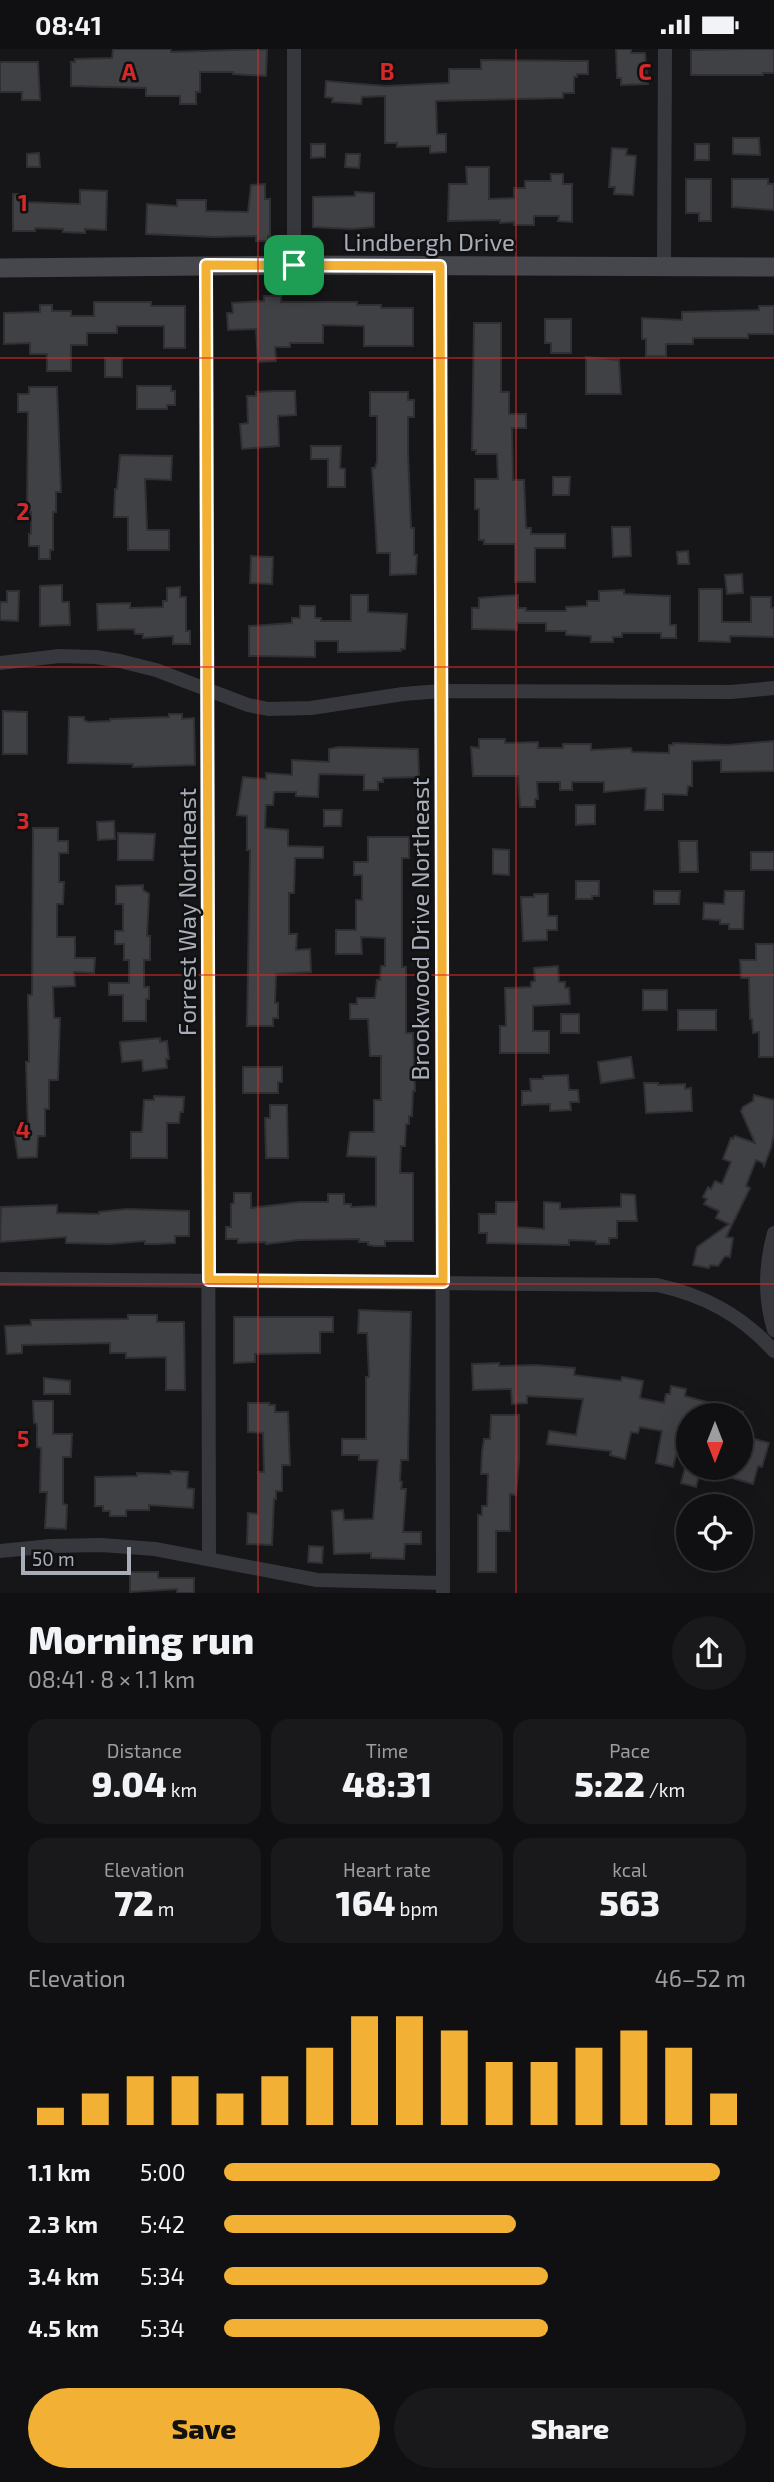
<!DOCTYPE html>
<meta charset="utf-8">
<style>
:root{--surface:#101012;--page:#19191b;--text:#f1f3f6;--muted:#9c9d9f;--line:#303032;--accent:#f2b134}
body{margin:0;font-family:"Exo 2",sans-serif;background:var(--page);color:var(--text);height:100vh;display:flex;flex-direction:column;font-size:26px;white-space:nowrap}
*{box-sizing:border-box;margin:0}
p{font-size:23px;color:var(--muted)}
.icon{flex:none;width:38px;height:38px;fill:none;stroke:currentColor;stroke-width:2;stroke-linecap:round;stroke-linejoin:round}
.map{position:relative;height:1544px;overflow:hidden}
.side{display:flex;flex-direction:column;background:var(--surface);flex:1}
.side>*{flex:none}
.needle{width:46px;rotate:180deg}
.tools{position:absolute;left:676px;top:1354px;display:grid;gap:14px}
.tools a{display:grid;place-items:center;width:77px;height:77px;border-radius:50%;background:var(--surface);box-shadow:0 7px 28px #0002,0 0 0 2px var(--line);font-size:35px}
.scale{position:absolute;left:21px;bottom:18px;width:110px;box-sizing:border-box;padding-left:7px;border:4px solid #a8adb8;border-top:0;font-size:19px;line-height:24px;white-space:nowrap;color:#a8adb8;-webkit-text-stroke:5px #111113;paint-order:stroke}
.pin{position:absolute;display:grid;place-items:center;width:60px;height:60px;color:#fff;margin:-30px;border-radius:14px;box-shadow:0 4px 10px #0006}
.round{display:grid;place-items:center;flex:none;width:74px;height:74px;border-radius:37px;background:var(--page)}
.headline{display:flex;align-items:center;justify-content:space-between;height:119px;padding:0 28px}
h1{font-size:38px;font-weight:800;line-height:52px}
.stats{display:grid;grid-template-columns:repeat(3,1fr);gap:10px;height:119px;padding:7px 28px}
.stats div{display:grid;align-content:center;border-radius:18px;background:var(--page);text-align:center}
.stats b{font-size:35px;font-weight:800}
.stats small{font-size:19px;font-weight:400}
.stats p{font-size:19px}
.chart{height:196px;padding:14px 28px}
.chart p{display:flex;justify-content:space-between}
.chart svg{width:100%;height:126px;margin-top:7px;stroke:var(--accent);stroke-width:6}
.cta{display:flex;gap:14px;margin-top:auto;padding:14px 28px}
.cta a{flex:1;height:80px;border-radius:42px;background:var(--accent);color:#111;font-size:28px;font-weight:800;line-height:80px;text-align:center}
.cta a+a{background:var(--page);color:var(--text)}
ul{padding:0 28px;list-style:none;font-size:23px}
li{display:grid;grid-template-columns:112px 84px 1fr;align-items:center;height:52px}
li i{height:18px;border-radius:9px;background:var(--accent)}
.status{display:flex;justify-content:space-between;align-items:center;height:49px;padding:0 35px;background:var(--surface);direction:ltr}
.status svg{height:19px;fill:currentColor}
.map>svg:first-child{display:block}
.building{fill:#404145;stroke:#303034;stroke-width:2}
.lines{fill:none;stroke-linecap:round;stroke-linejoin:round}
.street{stroke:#37383d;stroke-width:14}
.secondary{stroke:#45474d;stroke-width:19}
.route-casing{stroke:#fff;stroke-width:14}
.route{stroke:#f2b134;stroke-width:9}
.grid{fill:none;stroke:#d62828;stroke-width:2;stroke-opacity:0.55}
.labels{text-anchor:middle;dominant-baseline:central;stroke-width:5;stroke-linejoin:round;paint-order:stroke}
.street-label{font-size:24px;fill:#a8adb8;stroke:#111113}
.grid-label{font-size:23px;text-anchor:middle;font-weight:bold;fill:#d62828;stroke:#111113;stroke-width:5;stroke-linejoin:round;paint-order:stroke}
</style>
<div class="status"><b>08:41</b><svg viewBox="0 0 49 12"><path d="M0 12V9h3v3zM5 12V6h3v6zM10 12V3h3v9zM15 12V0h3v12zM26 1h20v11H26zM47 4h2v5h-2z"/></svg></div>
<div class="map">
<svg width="774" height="1544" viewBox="0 0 774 1544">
<rect width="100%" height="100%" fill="#161618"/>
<g class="building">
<polygon points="113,0 171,0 171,3 267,0 266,27 233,25 233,23 200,23 200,43 196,43 196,55 180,55 180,47 146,47 146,39 71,37 71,13 75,13 75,10 112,9"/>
<polygon points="616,0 631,0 631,4 645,4 648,35 621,36 621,29 617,29"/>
<polygon points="744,0 774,0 774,24 763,24 763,26 691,26 691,1"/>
<polygon points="481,11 588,12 588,25 577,25 577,28 574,28 574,44 563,44 563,49 436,52 437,85 446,85 446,103 430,104 430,97 397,98 397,94 385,94 385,47 362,48 361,55 332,53 333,49 325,48 326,32 385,37 449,34 449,20 481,20"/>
<polygon points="0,13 38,13 40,51 22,51 22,43 0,43"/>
<polygon points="733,89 759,89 760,106 733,105"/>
<polygon points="311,95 325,95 325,108 311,109"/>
<rect x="695" y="95" width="14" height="16"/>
<polygon points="612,99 627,100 626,106 636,107 633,146 614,145 615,138 609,138"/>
<polygon points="39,104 40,118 27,118 27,105"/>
<polygon points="346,105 360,105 359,119 345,118"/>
<polygon points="466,118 489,118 489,150 514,149 514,139 525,139 525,132 551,132 551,125 563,125 563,135 572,135 572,173 558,172 559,167 534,167 534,176 514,176 514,173 500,174 500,171 448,172 449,135 467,135"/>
<polygon points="686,130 711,130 711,172 699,172 699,164 686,164"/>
<polygon points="732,130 768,130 768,135 774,135 774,161 732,158"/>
<polygon points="265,135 265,150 270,150 270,187 268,187 268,192 256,192 256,187 213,188 146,185 147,155 177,157 177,151 206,151 206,162 248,163 251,136"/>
<polygon points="80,141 107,142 106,181 85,180 85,184 63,183 63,180 35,179 35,182 13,182 13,145 25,145 25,153 80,155"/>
<polygon points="355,143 374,144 374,178 351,180 313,178 313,148 355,147"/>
<polygon points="264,247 281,247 281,253 357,253 357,256 381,256 381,259 413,259 413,297 364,297 364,277 323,276 323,294 290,294 290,298 275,298 276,312 258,313 256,280 228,281 227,264 233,264 232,254 264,252"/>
<polygon points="94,253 151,253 151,257 185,257 185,299 164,299 164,277 117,277 117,284 87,284 87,296 71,296 71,322 47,322 47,305 30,305 30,294 4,295 4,264 40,263 40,256 52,256 52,262 71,262 71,267 94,267"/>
<polygon points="759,257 774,257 774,285 748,285 748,289 693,289 693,295 666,295 666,307 646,307 646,290 642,290 642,269 682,271 682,263 759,261"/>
<polygon points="545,270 571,270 571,304 551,304 551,294 545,294"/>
<polygon points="474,274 501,274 501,343 509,343 509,365 526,365 526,379 512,379 513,431 524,431 526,479 531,479 531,485 565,485 565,499 535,499 535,533 515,533 515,495 484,495 484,491 479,491 479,460 475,460 475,430 498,430 497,405 476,405 476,401 472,401"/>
<polygon points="586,308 619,311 621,345 586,345"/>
<rect x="105" y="309" width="17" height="19"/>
<polygon points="137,337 171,337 171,342 175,342 175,356 167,356 167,360 137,360"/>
<polygon points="29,338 57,338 61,443 56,443 56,463 53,463 53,501 50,501 50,510 39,510 39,497 29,497 29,485 31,485 31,463 27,463 28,363 18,363 18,345 29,345"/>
<polygon points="276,342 295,342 296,366 278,367 279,397 242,400 240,375 248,374 247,347 256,347 256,343"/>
<polygon points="370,343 408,343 408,351 414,351 414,368 408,368 408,404 411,479 414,479 414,506 417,506 416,525 390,526 390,504 377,504 372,419 375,419 377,412 377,367 370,367"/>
<polygon points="311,397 341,397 340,419 345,420 345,438 328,438 328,410 311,410"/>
<polygon points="120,406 172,407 171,431 145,430 147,481 169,481 169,501 128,501 128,468 114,468 115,440 117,440"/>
<polygon points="553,428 570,428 569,446 553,446"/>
<polygon points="612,478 630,478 631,507 613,508"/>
<polygon points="688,502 689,515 678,515 677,503"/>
<polygon points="251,507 273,508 272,535 250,534"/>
<polygon points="742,525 743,544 727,545 725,526"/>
<polygon points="62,536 62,553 69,553 70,576 40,577 40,537"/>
<polygon points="180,538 180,548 186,548 186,582 190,582 190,595 173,595 173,587 143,589 143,585 135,585 134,580 98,581 97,555 130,554 130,559 163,558 163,552 167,552 167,539"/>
<polygon points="699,540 722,540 722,573 751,573 751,548 771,548 771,559 774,559 774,588 730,587 730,593 699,592"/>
<polygon points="624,541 624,545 670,547 670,576 676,576 676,589 661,589 661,584 622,584 622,588 613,588 613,593 591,593 591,587 566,586 566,582 546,582 546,574 517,574 517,581 472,580 472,559 479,559 479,549 518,546 518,559 526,559 526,562 566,562 566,558 587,557 587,552 599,552 599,542"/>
<polygon points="7,542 19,542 18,572 0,571 0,553 7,553"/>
<polygon points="351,546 368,546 368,563 407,565 405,600 401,600 401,602 338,603 338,592 315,592 315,608 249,607 249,577 292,574 292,569 300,569 300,557 315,557 315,569 321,569 321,572 351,572"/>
<polygon points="3,662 27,663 27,705 3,705"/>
<polygon points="169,665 182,665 182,670 194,669 195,716 133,718 133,715 68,714 69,668 84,668 84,671 88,673 110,672 110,670 169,668"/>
<polygon points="479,690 505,690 505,694 538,693 538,699 563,699 563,695 591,695 591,701 631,699 632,703 669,704 669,696 673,696 673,694 728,696 774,692 774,722 721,723 721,711 692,712 692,737 688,737 687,746 663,745 663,761 645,761 646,739 604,743 604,733 572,733 572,741 560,741 560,733 537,733 538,750 535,750 535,758 520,758 518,727 473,727 471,698 479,699"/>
<polygon points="339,698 418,700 419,728 383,729 383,733 378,733 378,741 364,741 364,726 319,725 318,748 296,747 296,743 274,743 273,756 266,756 265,779 288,781 288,797 323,798 323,809 295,809 294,844 289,844 289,885 297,885 296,901 310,900 311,923 276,925 275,954 278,954 278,969 273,969 273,977 247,977 250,801 247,801 247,767 237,766 243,728 266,730 266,724 292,726 292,711 329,713 329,700"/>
<polygon points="576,756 595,756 595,775 576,776"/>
<polygon points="324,761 342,761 341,777 324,777"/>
<polygon points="114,772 115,790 98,791 97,773"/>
<polygon points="33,779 58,779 58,792 68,792 68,804 59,804 59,833 64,833 63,855 57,855 57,888 75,888 75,909 95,909 94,924 74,923 75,937 53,938 54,969 60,969 58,1031 49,1031 49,1060 45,1060 45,1087 38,1087 37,1108 18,1109 14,1083 28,1082 26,1013 29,1013 28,946 32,946"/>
<polygon points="118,784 155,785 153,811 118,811"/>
<polygon points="368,788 409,788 409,809 402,809 402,918 406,918 406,984 413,984 415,1042 413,1042 412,1067 409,1067 409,1075 406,1075 405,1097 401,1097 400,1124 413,1124 413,1192 385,1192 385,1197 374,1197 368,1196 368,1193 359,1193 359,1190 299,1191 266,1195 266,1193 238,1194 238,1190 226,1190 226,1178 231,1178 231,1155 234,1154 234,1144 251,1144 251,1159 299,1153 328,1153 328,1145 344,1145 344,1155 351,1155 351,1158 376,1157 376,1108 347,1107 350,1083 374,1083 374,1051 381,1051 381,1007 370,1007 368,970 350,970 350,955 357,955 357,949 375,949 377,931 380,931 381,917 385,917 385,889 361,888 362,905 336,905 336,881 356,881 356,851 362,851 362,826 354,826 354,813 368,813"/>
<polygon points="679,792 697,792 698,823 680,823"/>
<polygon points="493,800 509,801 509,826 493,825"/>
<rect x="751" y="803" width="23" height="18"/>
<polygon points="576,832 599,832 599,847 592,847 592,850 576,850"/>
<polygon points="143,836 143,841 149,845 147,887 150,887 150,911 144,911 144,938 149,938 149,950 146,950 146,972 123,972 123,946 109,946 109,934 129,934 129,911 124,911 124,895 115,895 115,882 123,882 123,855 116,855 116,837"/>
<polygon points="654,842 680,842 679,855 654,855"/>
<polygon points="725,842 744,842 743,880 729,880 729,875 720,875 720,871 703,870 704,854 724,855"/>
<polygon points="534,845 548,845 548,867 557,867 557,881 547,881 547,891 523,892 521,848 534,848"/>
<polygon points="756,895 774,895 774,1008 759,1008 759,983 753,984 752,970 750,970 749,929 741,929 740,911 756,911"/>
<polygon points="558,917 559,933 565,933 565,939 569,939 570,955 533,957 533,982 549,982 549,1004 500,1004 500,977 506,977 505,939 531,938 531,933 535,932 534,919"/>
<rect x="643" y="941" width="24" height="20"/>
<rect x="678" y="961" width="38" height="20"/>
<rect x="561" y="965" width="18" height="19"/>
<polygon points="160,989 160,993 167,992 169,1010 166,1010 167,1019 143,1022 142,1011 122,1013 120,993"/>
<polygon points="631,1008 634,1029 601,1034 598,1013"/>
<polygon points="243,1018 282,1018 282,1033 278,1033 278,1044 243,1044"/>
<polygon points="568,1026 569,1041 578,1041 579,1053 570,1053 571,1061 550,1062 550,1055 522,1056 522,1042 531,1042 530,1030 543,1030 543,1027"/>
<polygon points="644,1034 658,1034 658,1036 685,1035 685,1040 691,1039 692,1062 646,1064"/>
<polygon points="754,1046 774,1051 774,1084 771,1099 764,1117 763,1114 756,1111 746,1137 750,1139 726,1188 733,1189 730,1208 725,1207 718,1217 710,1216 709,1219 693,1216 697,1198 729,1175 716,1169 719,1162 704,1155 707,1150 703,1148 708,1138 711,1140 715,1132 722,1135 731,1113 723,1110 731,1089 733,1090 735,1087 755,1094 741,1062 743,1058 753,1052"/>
<polygon points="154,1047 184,1048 183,1063 180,1063 179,1074 167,1074 167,1109 131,1109 131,1083 142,1083 144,1051 154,1051"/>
<polygon points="270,1056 287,1056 288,1109 266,1109 265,1069 270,1069"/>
<polygon points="621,1145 635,1146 637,1172 617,1172 617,1189 609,1189 609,1195 596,1195 596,1192 569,1191 569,1196 487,1194 487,1184 479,1184 479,1165 496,1165 496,1153 517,1153 517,1178 544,1180 544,1153 560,1154 560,1160 621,1158"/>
<polygon points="57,1156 57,1164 99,1165 99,1163 127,1160 189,1162 189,1187 175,1187 175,1194 158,1195 145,1195 145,1192 109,1195 66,1194 66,1188 0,1193 1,1158"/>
<polygon points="359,1261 411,1263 408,1405 408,1411 401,1411 400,1432 402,1433 401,1440 406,1440 403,1483 421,1483 421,1495 405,1495 404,1510 371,1509 371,1504 334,1505 332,1462 343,1461 344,1471 373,1470 378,1411 359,1411 359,1406 342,1406 342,1390 366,1390 366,1328 369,1328 367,1284 358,1284"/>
<polygon points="128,1266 157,1266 157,1273 184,1273 185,1341 166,1341 166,1308 126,1309 126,1304 110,1304 110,1294 22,1296 22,1304 7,1305 5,1277 31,1276 31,1271 128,1270"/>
<polygon points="234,1268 333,1268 333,1283 320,1283 320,1304 255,1305 255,1313 234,1314"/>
<polygon points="499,1314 499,1317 536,1316 575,1319 574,1326 621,1332 622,1328 643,1332 640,1349 664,1354 666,1345 670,1345 671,1337 686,1340 685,1347 743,1363 742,1367 686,1367 673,1418 656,1414 662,1382 640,1378 638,1384 631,1383 625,1410 610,1406 611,1402 547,1395 549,1382 576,1386 583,1350 527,1347 527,1354 512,1355 511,1340 473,1341 472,1315"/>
<polygon points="44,1329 70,1332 70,1345 44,1345"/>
<polygon points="33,1352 53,1352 53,1385 72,1385 71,1408 63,1408 63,1455 67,1456 66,1480 45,1479 47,1443 40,1443 41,1399 37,1398 37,1375 34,1374"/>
<polygon points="248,1354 269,1354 269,1356 275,1356 275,1363 288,1363 290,1416 282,1416 282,1442 276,1442 276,1450 274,1450 272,1496 247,1495 248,1464 258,1465 258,1423 264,1423 263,1384 248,1383"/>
<polygon points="491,1366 519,1366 519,1411 516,1446 510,1445 510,1482 496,1482 496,1523 478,1523 478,1466 482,1466 482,1457 487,1457 488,1425 481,1425 482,1403 484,1390 490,1390"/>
<polygon points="744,1387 769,1394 762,1418 758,1417 753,1435 732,1429 734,1419 740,1419 740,1399"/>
<polygon points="685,1419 701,1419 696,1438 681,1434"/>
<polygon points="171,1422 188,1423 187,1439 194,1440 193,1459 149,1456 149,1461 126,1461 126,1467 110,1467 110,1462 103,1462 103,1457 95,1457 95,1428 137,1427 137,1424 171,1425"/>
<polygon points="309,1497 323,1498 322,1514 308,1513"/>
<polygon points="130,1523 158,1523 158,1529 194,1529 194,1544 177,1544 177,1540 130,1543"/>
</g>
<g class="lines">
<g class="street">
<polyline points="206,216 209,1509"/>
<polyline points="294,216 294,0"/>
<polyline points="441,217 443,1544"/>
<polyline points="664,217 665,0"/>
<polyline points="0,614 59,607 96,608 120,612 156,621 248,656 268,660 311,659 403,645 441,642 731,643 774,639"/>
<path d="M774,1184C765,1217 764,1248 774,1281"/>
<path d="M0,1230L657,1236C704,1246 741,1266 774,1302"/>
<polyline points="0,1502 51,1497 101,1496 155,1500 317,1531 443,1534"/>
</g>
<polyline class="secondary" points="0,219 294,216 774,218"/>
</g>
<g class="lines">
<g class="route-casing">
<polygon id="route" points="206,216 440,217 443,1233 209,1231"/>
</g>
<use href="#route" class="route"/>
</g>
<path class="grid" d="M258,0V1544M516,0V1544M0,309H774M0,618H774M0,926H774M0,1235H774"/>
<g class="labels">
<g class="street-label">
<text x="429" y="192">Lindbergh Drive</text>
<text transform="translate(186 863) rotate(-90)">Forrest Way Northeast</text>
<text transform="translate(419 880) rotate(-90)">Brookwood Drive Northeast</text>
</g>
</g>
<g class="grid-label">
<text x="129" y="31">A</text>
<text x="387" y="31">B</text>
<text x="645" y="31">C</text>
<text x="23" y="162">1</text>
<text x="23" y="471">2</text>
<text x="23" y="780">3</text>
<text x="23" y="1089">4</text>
<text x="23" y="1398">5</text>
</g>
</svg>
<div class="tools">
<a><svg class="needle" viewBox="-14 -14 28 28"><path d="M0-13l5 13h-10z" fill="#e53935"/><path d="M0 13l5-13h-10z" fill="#9c9d9f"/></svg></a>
<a><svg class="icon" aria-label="locate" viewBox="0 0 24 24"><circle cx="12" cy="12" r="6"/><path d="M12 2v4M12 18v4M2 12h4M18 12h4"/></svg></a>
</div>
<div class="scale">50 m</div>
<div class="pin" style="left:294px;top:216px;background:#1e9e55"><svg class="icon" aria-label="arrive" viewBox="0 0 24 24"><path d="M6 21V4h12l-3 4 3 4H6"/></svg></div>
</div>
<section class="side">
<div class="headline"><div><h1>Morning run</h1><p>08:41 · 8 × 1.1 km</p></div><a class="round"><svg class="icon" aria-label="share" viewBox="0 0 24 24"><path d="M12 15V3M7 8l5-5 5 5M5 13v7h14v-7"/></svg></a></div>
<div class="stats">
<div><p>Distance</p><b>9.04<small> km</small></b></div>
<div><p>Time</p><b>48:31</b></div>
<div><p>Pace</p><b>5:22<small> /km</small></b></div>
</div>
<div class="stats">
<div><p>Elevation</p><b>72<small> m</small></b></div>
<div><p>Heart rate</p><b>164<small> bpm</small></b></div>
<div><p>kcal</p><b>563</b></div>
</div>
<div class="chart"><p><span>Elevation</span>46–52 m</p>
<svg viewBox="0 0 160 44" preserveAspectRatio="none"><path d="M5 44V38M15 44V33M25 44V27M35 44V27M45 44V33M55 44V27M65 44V17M75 44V6M85 44V6M95 44V11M105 44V22M115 44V22M125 44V17M135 44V11M145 44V17M155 44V33"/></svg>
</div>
<ul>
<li><b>1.1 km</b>5:00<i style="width:95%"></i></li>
<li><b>2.3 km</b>5:42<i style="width:56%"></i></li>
<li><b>3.4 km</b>5:34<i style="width:62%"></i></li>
<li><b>4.5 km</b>5:34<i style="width:62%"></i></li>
</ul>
<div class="cta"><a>Save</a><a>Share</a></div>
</section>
